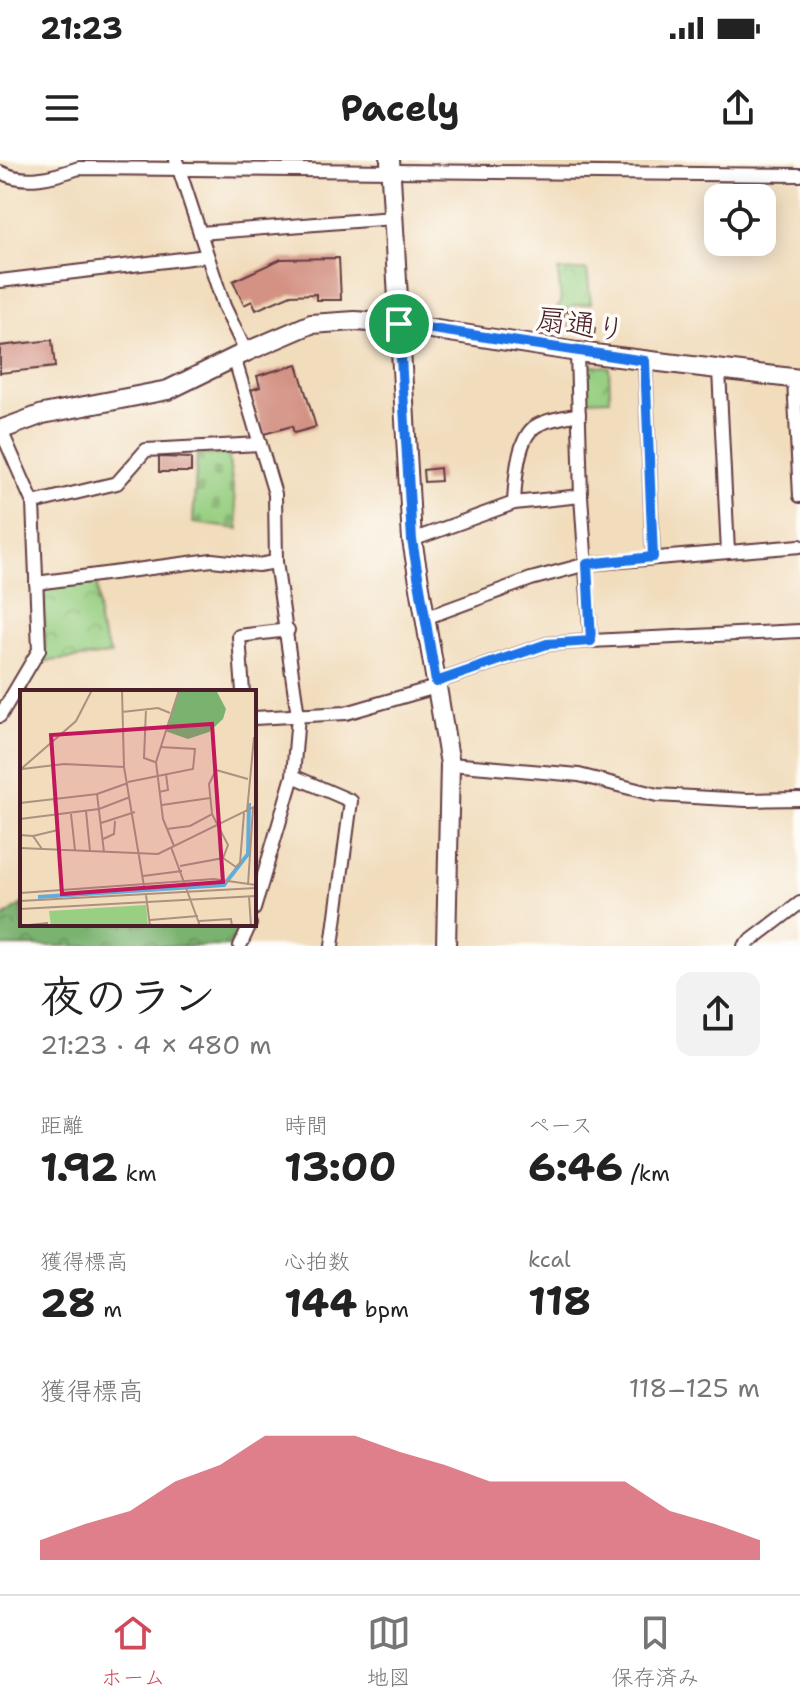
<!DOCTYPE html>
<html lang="ja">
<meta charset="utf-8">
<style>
:root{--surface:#fff;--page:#f2f2f2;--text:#222;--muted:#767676;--line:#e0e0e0;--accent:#d1495b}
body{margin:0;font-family:"Shantell Sans","Klee One",sans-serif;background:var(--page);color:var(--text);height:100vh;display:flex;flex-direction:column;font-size:30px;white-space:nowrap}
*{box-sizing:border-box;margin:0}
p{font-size:26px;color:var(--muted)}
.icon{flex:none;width:44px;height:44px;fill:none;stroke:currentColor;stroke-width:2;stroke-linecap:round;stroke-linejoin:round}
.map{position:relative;height:786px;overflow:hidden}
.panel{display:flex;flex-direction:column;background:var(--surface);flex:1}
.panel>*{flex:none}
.controls{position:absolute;left:704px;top:24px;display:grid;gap:16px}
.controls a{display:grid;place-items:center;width:72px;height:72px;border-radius:16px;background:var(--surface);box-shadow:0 4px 20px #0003;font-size:40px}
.pin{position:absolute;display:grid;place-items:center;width:68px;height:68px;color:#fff;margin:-34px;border:4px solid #fff;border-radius:50%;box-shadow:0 2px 8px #0007}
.round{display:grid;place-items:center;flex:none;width:84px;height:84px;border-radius:16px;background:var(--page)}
.head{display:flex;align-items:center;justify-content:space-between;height:136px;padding:0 40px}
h1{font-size:44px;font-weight:700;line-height:60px}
.metrics{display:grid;grid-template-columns:repeat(3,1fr);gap:12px;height:136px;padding:8px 40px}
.metrics div{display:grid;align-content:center}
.metrics b{font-size:40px;font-weight:700}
.metrics small{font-size:22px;font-weight:400}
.metrics p{font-size:22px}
.chart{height:224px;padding:16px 40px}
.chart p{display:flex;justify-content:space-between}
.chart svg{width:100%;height:144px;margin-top:8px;fill:var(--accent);opacity:.7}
.status{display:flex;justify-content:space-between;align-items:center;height:56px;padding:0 40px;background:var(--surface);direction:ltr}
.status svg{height:22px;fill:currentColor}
header{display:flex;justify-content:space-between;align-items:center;height:104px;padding:0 40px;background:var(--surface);font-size:36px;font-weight:700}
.menu{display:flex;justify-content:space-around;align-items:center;height:112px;border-top:2px solid var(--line);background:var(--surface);font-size:22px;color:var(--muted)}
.menu a{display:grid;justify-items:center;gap:4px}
.menu .current{color:var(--accent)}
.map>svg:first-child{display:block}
.forest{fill:url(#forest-crowns);stroke:#62684e;stroke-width:2}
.cemetery{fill:url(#cemetery-stones);stroke:#717756;stroke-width:2}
.park{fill:url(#park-crowns);stroke:#717756;stroke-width:2}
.building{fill:#d39284}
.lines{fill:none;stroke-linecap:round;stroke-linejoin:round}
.street-casing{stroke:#633b41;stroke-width:16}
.secondary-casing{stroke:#633b41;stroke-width:22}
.street{stroke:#fff;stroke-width:12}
.secondary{stroke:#fff;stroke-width:18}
.route-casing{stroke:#fff;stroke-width:16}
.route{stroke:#1a73e8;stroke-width:10}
.labels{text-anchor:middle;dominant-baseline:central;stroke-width:7;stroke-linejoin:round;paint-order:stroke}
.street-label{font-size:30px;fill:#4a1f2b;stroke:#fdfcf7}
.inset-river{fill:none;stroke:#62acda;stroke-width:4}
.inset-road{fill:none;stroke:#ae9081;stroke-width:2}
.view{fill:#c2185b;fill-opacity:0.15;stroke:#c2185b;stroke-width:4}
.inset-edge{fill:none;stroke:#4a1f2b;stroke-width:4}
</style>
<div class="status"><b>21:23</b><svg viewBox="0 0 49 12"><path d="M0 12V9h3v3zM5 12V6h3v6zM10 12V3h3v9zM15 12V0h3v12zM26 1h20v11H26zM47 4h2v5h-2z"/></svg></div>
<header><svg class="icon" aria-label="menu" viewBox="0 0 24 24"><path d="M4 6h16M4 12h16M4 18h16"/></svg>Pacely<svg class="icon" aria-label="share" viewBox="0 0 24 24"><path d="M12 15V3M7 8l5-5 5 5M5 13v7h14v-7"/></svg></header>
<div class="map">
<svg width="800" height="786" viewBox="0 0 800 786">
<defs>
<pattern id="forest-crowns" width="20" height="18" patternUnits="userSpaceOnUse" patternTransform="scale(2)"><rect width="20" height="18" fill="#7ab270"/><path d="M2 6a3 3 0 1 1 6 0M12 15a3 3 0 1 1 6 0" fill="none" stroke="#66905c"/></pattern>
<pattern id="cemetery-stones" width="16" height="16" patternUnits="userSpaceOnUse" patternTransform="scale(2)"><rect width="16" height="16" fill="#98cf82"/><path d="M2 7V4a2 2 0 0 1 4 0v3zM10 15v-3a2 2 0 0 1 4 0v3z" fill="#84b170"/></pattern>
<pattern id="park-crowns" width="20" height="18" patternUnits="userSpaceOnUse" patternTransform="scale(2)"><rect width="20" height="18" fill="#98cf82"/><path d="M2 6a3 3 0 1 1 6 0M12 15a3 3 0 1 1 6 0" fill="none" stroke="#84b170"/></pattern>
</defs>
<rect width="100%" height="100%" fill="#fdfcf7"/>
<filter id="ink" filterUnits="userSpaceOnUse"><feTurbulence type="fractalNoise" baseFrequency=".0125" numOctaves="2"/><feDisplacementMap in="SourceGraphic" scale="16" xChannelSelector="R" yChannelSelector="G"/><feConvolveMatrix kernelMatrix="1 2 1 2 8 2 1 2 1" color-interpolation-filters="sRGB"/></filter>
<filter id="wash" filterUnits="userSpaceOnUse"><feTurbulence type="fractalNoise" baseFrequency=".006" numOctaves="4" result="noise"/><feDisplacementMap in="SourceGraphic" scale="32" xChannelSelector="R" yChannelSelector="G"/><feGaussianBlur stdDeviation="1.8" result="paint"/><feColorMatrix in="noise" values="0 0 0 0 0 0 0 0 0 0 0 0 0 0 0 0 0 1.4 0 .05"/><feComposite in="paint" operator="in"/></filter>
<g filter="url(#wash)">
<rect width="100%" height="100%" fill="#f1dcbb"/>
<polygon class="forest" points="22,744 22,764 207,764 238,768 230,786 0,786 0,760"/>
<polygon class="cemetery" points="228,294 239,369 193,363 197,295"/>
<g class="park">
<path d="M587,110L591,143C569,147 559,144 557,170H551L553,153L561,143L558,111Z"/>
<polygon points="586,204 609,207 610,239 584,240 582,207"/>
<polygon points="97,421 99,466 111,495 39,502 45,491 44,432 48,426"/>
</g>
<g id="blocks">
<g class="building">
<polygon points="339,98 341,140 316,140 316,134 291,135 256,150 252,141 244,145 233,121 281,99"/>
<polygon points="564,151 589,154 588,167 595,168 594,175 562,171"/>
<polygon points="52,180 55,207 0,213 0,186"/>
<polygon points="297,204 316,267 294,273 292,266 264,274 251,230 260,227 257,216"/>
<polygon points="159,297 191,298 191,312 159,312"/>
<polygon points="440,308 441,321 424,322 423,310"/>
</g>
</g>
</g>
<g filter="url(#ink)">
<use href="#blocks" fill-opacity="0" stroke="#633b41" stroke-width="2"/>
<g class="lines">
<g class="street-casing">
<g id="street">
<polyline points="176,0 224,146 246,192"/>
<path d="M0,12C26,25 53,17 79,8L800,15"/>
<polyline points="200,73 393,58"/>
<polyline points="0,121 207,96"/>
<polyline points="577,192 581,336 591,481 800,471"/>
<polyline points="234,197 275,334 276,402 298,556 293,616 254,749"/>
<polyline points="645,201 653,397"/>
<polyline points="719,210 728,392"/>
<polyline points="794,219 800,336"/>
<polyline points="0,268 33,343 117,323 146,290 260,284"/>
<path d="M514,343C515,323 517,277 536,266C547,259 566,257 579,254"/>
<polyline points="412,380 514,343 581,336"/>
<polyline points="36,423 212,400 258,405 276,402"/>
<polyline points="425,458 531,419 587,404 800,386"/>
<polyline points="436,522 547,484 591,481"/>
<polyline points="243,532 239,476 288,470"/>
<polyline points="0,556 39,490 33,343"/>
<polyline points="254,558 346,553 436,527"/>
<polyline points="450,604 579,615 657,635 746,640 800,639"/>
<polyline points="293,616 351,641 332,786"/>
<polyline points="240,786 250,764"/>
<polyline points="744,786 800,743"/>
</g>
</g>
<g class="secondary-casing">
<g id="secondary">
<polyline points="390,0 412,380 450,604 446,786"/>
<polyline points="0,270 43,254 168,230 246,192 311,164 355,161 399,164 577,192 800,219"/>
</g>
</g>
<use href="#street" class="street"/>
<use href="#secondary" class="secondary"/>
</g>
</g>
<g class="lines" filter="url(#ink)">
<g class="route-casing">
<polygon id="route" points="399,164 645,201 653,397 587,404 591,481 547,484 436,522 412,380"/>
</g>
<use href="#route" class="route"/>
</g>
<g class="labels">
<g class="street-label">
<text transform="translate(581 164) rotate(8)">扇通り</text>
</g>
</g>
<g transform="translate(20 530)">
<rect width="236" height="236" fill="#f1dcbb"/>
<path d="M160,0H196L206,19L203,29L189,42L168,49L145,41Z" fill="#7ab270"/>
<path d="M126,215L128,236H31L29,221Z" fill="#98cf82"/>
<path class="inset-river" d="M18,207L204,195L228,164L229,113"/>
<path class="inset-road" d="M102,0L104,77L124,196M126,19L124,68L135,72M102,22L138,18L150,23M1,79L56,31L72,0M2,79L44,74L104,77M108,92L173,79L175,59L140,57M139,102L148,100L146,84M77,104L108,93M34,109L40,160M0,113L77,104L84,162M142,115L190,108M66,121L70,161M227,122L234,47M51,124L55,160M192,124L189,94L196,80L228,89M0,129L79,119L110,107M81,133L115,122M147,139L170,136L192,124L208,155L203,168L160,176M0,145L13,146L22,159M13,146L38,140M83,149L94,144L95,131M154,156L143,129L136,72L159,0M151,157L180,236M0,158L138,164L236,116M203,168L216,177L220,173L224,123M123,186L162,181M228,195L233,118M0,203L194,189L236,195M126,205L130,236M229,206L231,236M0,211L236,198M0,219L236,206M130,230L178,226M179,231L211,229L212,236M0,236L28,233"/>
<path class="view" d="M192,34L203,192L42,204L31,45Z"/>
<rect width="236" height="236" class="inset-edge"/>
</g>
</svg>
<div class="controls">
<a><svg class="icon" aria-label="locate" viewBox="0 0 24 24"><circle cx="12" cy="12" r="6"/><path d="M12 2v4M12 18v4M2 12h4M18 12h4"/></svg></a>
</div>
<div class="pin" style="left:399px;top:164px;background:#1e9e55"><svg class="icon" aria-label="arrive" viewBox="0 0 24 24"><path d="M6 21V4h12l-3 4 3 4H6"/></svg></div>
</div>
<section class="panel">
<div class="head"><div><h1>夜のラン</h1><p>21:23 · 4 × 480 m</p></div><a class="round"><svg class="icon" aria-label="share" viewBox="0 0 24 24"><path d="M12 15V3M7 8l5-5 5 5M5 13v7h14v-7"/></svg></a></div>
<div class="metrics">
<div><p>距離</p><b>1.92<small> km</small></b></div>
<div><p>時間</p><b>13:00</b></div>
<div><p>ペース</p><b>6:46<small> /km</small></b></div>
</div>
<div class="metrics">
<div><p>獲得標高</p><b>28<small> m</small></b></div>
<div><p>心拍数</p><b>144<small> bpm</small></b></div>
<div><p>kcal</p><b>118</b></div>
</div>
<div class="chart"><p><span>獲得標高</span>118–125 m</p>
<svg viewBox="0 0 160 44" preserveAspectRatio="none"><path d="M0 44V38L10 33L20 29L30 20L40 15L50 6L60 6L70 6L80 11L90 15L100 20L110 20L120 20L130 20L140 29L150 33L160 38V44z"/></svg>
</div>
</section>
<nav class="menu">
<a class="current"><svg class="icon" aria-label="home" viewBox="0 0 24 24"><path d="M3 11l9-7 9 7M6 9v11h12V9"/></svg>ホーム</a>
<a><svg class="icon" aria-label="map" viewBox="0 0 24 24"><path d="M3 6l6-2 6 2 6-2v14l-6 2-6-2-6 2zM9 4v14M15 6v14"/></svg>地図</a>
<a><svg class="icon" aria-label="saved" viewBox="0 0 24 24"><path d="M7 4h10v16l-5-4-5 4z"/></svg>保存済み</a>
</nav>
